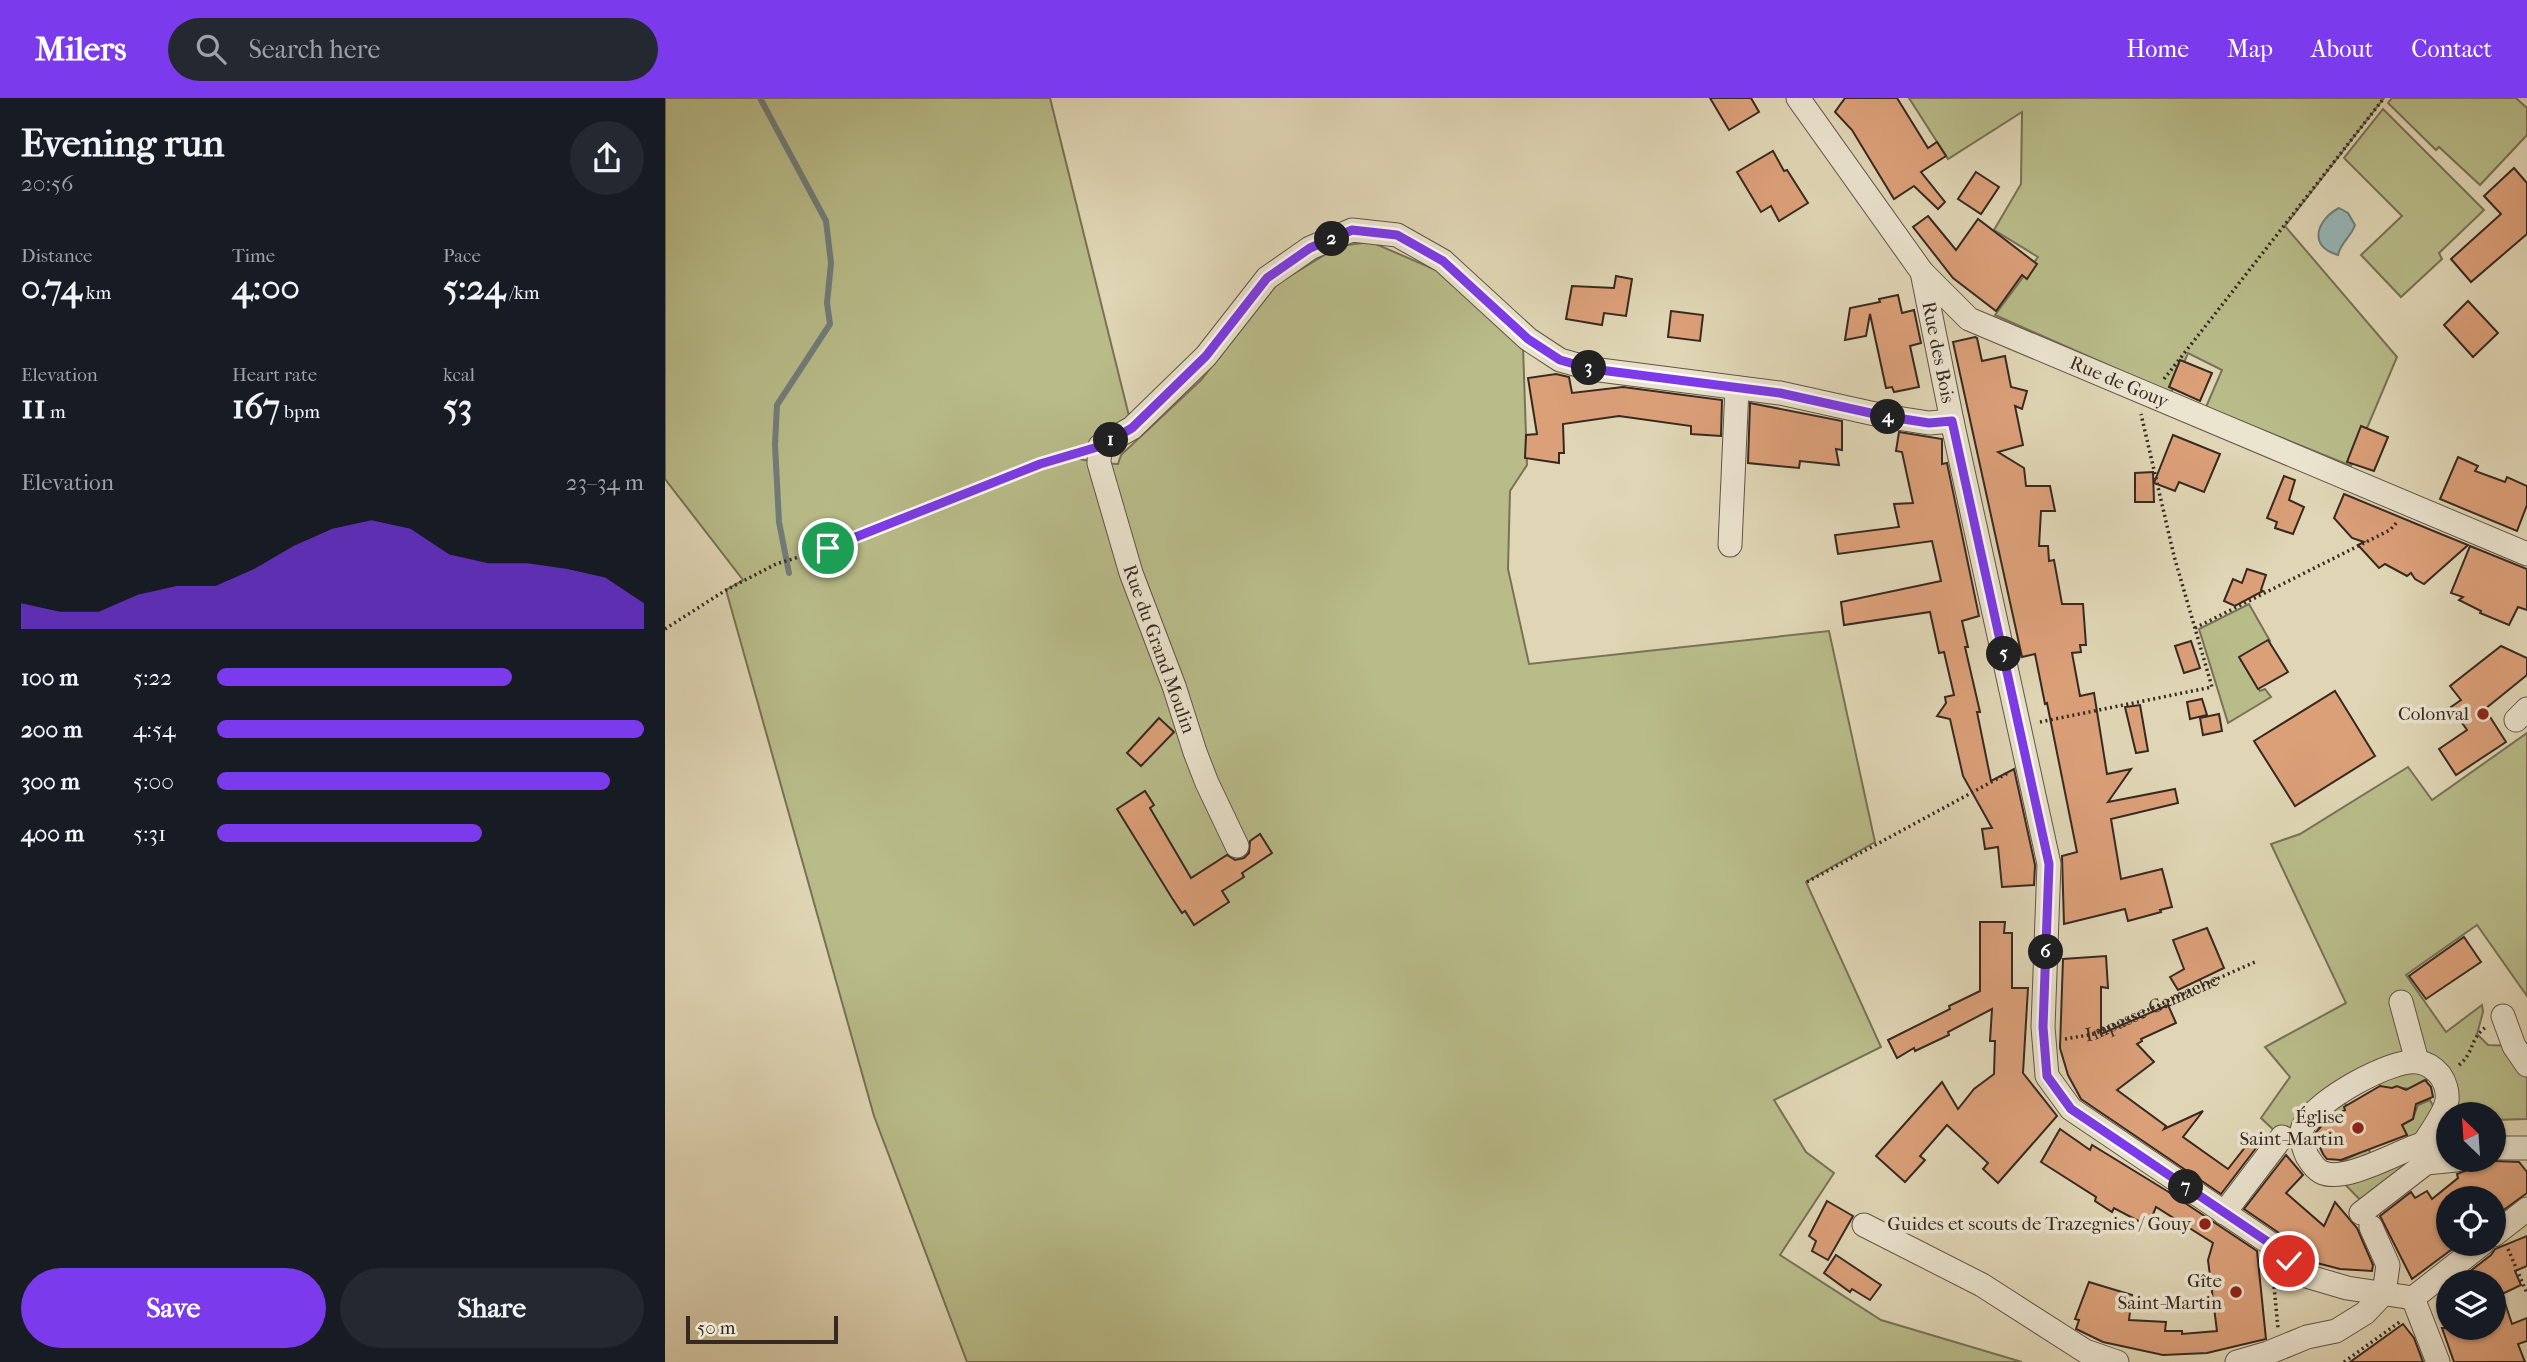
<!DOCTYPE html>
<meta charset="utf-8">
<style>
:root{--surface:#171b24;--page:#242831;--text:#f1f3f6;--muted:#9ea1a6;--accent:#7c3aed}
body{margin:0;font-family:"IM FELL French Canon",serif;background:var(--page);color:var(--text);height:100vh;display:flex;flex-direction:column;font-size:26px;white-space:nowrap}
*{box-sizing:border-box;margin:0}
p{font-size:23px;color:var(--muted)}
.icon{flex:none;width:38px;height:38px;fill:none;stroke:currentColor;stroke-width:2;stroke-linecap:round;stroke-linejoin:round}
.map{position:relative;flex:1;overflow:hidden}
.details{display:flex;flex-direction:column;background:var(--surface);width:665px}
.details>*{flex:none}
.needle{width:46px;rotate:335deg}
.controls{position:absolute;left:1771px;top:1004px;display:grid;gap:14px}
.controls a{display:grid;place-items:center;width:70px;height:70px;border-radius:50%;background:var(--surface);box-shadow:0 2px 5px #0004;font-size:35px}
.scale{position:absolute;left:21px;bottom:18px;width:152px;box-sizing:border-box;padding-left:7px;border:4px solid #372922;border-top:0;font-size:19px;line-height:24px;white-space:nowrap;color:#372922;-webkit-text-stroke:5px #ebe4cf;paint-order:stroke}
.pin{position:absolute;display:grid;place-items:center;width:60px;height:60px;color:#fff;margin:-30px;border:4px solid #fff;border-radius:50%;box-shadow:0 2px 7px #0007}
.km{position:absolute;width:35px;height:35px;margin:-18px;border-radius:50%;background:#222;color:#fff;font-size:19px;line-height:35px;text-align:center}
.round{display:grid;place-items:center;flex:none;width:74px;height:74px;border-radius:37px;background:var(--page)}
.overview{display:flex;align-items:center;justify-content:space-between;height:119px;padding:0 21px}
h1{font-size:38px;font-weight:700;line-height:52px}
.figures{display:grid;grid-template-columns:repeat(3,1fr);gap:10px;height:119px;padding:7px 21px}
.figures div{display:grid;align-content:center}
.figures b{font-size:35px;font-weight:700}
.figures small{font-size:19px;font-weight:400}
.figures p{font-size:19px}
.chart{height:196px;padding:14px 21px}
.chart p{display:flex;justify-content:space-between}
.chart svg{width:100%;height:126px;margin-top:7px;fill:var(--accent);opacity:.7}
.button{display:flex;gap:14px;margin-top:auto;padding:14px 21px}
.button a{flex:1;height:80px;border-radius:42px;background:var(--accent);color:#fff;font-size:28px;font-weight:700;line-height:80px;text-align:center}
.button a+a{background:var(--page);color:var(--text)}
ul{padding:0 21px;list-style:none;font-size:23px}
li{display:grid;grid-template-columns:112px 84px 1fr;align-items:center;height:52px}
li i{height:18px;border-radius:9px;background:var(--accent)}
header{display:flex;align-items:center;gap:42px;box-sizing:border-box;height:98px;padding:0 35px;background:var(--accent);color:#fff}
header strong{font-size:33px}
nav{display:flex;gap:38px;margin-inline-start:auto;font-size:24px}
.search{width:490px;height:63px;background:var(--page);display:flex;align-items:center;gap:18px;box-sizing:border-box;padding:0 24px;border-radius:38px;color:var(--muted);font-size:26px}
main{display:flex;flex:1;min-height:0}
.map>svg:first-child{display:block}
.green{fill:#b8bc89;stroke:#787256;stroke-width:2}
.water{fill:#97b7b7;stroke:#717e7b;stroke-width:2}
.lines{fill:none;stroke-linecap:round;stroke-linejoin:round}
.stream{stroke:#717e7b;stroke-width:6}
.building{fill:#dca079;stroke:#372922;stroke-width:2}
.minor-casing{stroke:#615447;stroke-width:25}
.path{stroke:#372922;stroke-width:3.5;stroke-dasharray:2 3.5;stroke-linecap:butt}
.minor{stroke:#ebe4cf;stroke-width:23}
.route-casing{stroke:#fff;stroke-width:14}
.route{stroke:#7c3aed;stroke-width:9}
.poi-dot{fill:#8f2418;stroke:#ebe4cf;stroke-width:2.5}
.labels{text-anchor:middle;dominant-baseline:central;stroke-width:7;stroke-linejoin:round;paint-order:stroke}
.street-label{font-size:19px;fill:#372922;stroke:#ebe4cf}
.poi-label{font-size:19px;fill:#372922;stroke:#ebe4cf;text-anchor:end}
</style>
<header>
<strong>Milers</strong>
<div class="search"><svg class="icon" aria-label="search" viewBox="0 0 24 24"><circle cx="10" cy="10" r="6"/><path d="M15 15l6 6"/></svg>Search here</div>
<nav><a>Home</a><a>Map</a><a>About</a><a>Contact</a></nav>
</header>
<main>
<section class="details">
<div class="overview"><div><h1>Evening run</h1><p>20:56</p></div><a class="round"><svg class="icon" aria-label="share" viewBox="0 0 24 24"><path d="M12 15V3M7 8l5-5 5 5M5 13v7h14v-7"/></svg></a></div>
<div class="figures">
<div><p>Distance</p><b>0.74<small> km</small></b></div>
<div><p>Time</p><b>4:00</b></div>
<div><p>Pace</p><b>5:24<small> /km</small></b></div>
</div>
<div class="figures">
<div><p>Elevation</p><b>11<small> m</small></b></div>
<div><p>Heart rate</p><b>167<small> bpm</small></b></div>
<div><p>kcal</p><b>53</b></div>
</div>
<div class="chart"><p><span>Elevation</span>23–34 m</p>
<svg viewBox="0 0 160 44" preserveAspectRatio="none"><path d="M0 44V35L10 38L20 38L30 32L40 29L50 29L60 23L70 15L80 9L90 6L100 9L110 18L120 21L130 21L140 23L150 26L160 35V44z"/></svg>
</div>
<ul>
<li><b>100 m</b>5:22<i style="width:69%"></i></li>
<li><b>200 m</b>4:54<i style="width:100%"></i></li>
<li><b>300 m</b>5:00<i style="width:92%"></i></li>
<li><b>400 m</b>5:31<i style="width:62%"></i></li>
</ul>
<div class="button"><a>Save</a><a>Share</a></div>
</section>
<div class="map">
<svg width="1862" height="1264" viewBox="0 0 1862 1264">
<rect width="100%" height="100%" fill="#e0d6b5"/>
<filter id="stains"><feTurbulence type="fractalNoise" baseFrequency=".00286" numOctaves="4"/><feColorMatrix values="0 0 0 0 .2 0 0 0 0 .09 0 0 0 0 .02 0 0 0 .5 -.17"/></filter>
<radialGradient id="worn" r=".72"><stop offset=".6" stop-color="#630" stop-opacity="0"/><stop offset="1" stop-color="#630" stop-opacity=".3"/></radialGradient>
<g class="green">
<polygon points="0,0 385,0 467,330 435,348 405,359 434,365 453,366 456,357 536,282 612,186 674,148 706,144 771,172 858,249 862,367 845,393 843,471 864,566 1164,533 1210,744 1141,784 1216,949 1109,1002 1141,1054 1169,1075 1115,1157 1216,1222 1357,1264 302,1264 209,1018 61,492 78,482 0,381"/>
<polygon points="1244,0 1719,0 1620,128 1732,259 1686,368 1541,309 1557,272 1523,255 1506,295 1330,217 1373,159 1329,132 1356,86 1357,14 1283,61"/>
<polygon points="1727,0 1851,0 1862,10 1862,37 1815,87 1774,49 1771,52 1723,5"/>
<polygon points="1718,11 1819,112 1774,155 1777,161 1736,199 1696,157 1737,118 1679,60"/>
<polygon points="1584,506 1605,543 1576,562 1595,593 1600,591 1606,599 1563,625 1534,531"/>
<polygon points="1862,635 1862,898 1812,827 1741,877 1781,934 1817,907 1818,914 1812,936 1823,947 1849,948 1862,967 1862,1021 1829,1022 1829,1017 1783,1017 1783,1062 1761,1065 1703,1110 1664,1070 1703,1050 1707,1058 1743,1040 1736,1027 1748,1020 1753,1007 1765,1002 1773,1018 1782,1004 1764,981 1745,991 1732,989 1719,995 1714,985 1679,1003 1684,1013 1646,1033 1635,1057 1596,1020 1625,979 1600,949 1681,905 1606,746 1635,736 1743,669 1767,702"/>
</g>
<path class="water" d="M1674,110L1683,115L1690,127C1686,139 1676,144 1673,157C1643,149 1651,122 1674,110Z"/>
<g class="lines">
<polyline class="stream" points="95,0 161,123 166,165 162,205 165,226 112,307 110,347 114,424 124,475"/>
</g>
<g class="building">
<polygon points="1045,0 1086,0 1094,14 1064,32"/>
<polygon points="1180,0 1232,0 1263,50 1272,44 1281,58 1256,74 1280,104 1273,111 1249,88 1229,101 1187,32 1170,14"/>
<polygon points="1108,53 1119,73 1122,72 1143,105 1114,123 1106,108 1096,114 1072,74"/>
<polygon points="1849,70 1862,85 1862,136 1806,184 1786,161 1836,116 1819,98"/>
<polygon points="1311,74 1334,89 1316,116 1293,101"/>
<polygon points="1263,118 1291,152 1313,121 1372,166 1362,181 1357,177 1331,213 1288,180 1248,129"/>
<polygon points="951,178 967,181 961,218 939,215 937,227 901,221 907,188 949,190"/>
<polygon points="1233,197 1237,215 1249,212 1256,245 1245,248 1254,289 1229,294 1227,289 1221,290 1205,216 1201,238 1180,242 1185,210 1215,204 1214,201"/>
<polygon points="1803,203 1833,235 1808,259 1779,227"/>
<polygon points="1006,213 1038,217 1035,243 1003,239"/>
<polygon points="1310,239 1312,240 1317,263 1340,258 1346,289 1362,293 1357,311 1350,308 1358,347 1333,354 1359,370 1361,388 1385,388 1390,413 1376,413 1374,448 1383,448 1384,463 1389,462 1397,506 1418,506 1421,547 1415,547 1416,554 1407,555 1415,598 1429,595 1442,676 1466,671 1443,704 1510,691 1513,705 1446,721 1456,781 1497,771 1507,809 1495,812 1496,814 1463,823 1460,811 1399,826 1397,758 1412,754 1382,605 1380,606 1370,556 1357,559 1288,244"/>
<polygon points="1515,262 1547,275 1535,303 1504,289"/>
<polygon points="891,276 904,279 907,295 958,289 1057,302 1056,338 1026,336 1026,328 954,318 898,326 899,355 894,355 894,365 860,360 861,337 872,336 863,280"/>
<polygon points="1085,305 1177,323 1177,352 1171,351 1174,367 1135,363 1134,370 1083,365"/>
<polygon points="1696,328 1723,339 1709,373 1682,364"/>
<polygon points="1234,334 1277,341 1277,366 1282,365 1314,518 1297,523 1303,549 1300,549 1315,614 1312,614 1326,683 1349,671 1370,767 1369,787 1337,789 1333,749 1320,751 1317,731 1327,730 1298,678 1285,621 1272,618 1281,605 1280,599 1289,597 1279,554 1274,555 1265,514 1179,527 1176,504 1276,483 1267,443 1173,456 1170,437 1234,429 1229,406 1248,405 1237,354 1231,353"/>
<polygon points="1508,337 1555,356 1539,394 1514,384 1510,393 1489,385"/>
<polygon points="1793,359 1813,368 1810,373 1840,384 1842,379 1862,388 1862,407 1852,433 1775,401"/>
<polygon points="1488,374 1489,404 1470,404 1470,375"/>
<polygon points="1619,378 1630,382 1624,402 1639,409 1628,436 1610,430 1612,424 1602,420"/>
<polygon points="1679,396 1771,434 1803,447 1759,486 1750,481 1746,475 1742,478 1720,466 1714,470 1693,447 1699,444 1687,440 1669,420"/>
<polygon points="1805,448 1862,471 1862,512 1853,509 1844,527 1815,515 1816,513 1794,502 1798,499 1786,495"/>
<polygon points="1582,471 1601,477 1596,492 1598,493 1570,508 1559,503 1568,481 1577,485"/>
<polygon points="1603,542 1623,574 1593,591 1574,559"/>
<polygon points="1526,543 1535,570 1519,575 1510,548"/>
<polygon points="1836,548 1862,560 1862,577 1820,611 1841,644 1791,677 1774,651 1802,632 1786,609 1796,602 1785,588"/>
<polygon points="1670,593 1710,658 1630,708 1589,643"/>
<polygon points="1537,601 1542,617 1525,621 1522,604"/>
<polygon points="1475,607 1483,653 1471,655 1460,609"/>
<polygon points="1554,616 1557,633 1538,637 1535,620"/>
<polygon points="494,620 509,634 476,668 462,655"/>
<polygon points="480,693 489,707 485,710 526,780 562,757 570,762 579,760 584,755 585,743 595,736 607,755 577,775 579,779 557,793 564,804 529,827 520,813 517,815 507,800 452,711"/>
<polygon points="1315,824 1340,824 1339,835 1347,835 1347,890 1363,890 1358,975 1392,1018 1333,1085 1318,1071 1323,1065 1282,1027 1255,1058 1260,1062 1240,1084 1211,1058 1277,984 1293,1011 1309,991 1329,976 1330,943 1325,943 1327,911 1283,934 1284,937 1250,953 1249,950 1232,960 1223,942 1285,911 1284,908 1315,893"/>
<polygon points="1542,830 1559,870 1513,892 1505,879 1519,871 1508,842"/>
<polygon points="1799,839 1816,864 1761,901 1744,878"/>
<polygon points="1441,858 1443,890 1436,889 1436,936 1503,907 1511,925 1476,941 1477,943 1472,946 1489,964 1452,992 1501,1028 1499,1031 1538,1013 1518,1039 1563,1071 1585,1043 1589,1045 1601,1037 1556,1096 1416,1001 1403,977 1395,950 1398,861"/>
<polygon points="1760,982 1766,989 1768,999 1751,1006 1748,1021 1737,1027 1742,1037 1676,1062 1662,1061 1658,1056 1652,1043 1651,1034 1662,1022 1680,1012 1679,1009 1715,988 1727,990 1732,988 1741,992"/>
<polygon points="1395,1031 1425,1052 1427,1047 1502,1093 1592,1153 1601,1241 1542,1255 1498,1257 1438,1244 1411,1231 1414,1222 1410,1221 1424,1184 1467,1197 1464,1222 1501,1224 1500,1233 1517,1233 1517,1236 1552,1233 1543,1162 1548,1145 1491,1109 1483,1128 1449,1110 1447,1114 1430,1103 1431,1099 1376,1064"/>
<polygon points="1621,1057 1638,1077 1621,1095 1659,1128 1670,1104 1692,1130 1708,1167 1707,1173 1675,1171 1644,1163 1614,1135 1579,1111"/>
<polygon points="1805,1062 1854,1064 1862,1074 1862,1095 1829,1119 1829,1101 1783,1101 1783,1146 1794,1146 1747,1181 1715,1118 1746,1094 1750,1100 1762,1093 1767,1101 1793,1080 1792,1076 1800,1073"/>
<polygon points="1162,1103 1188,1118 1163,1162 1147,1153 1151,1143 1144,1138"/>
<polygon points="1862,1138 1862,1168 1850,1173 1856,1187 1837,1196 1847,1226 1862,1220 1862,1243 1853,1246 1860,1264 1789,1264 1777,1230 1829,1230 1829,1185 1790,1185 1826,1157 1830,1151"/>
<polygon points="1171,1157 1216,1187 1205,1202 1187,1191 1185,1194 1159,1175"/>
<polygon points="1738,1226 1749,1240 1758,1264 1685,1264"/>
</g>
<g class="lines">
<g class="minor-casing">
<g id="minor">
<path id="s2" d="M1133,0L1257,174L1304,221L1862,456"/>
<path id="s3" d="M1257,174L1287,323L1384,766L1378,929L1382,978L1406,1011L1606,1146L1638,1177L1682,1190L1748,1200"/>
<polyline points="1065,447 1072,290"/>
<polyline points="1851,622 1862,611"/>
<polyline points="572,748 542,685 530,654 509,588 466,475 434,365 435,348 467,330 541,258 602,180 645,150 687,132 732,137 778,163 863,241 895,262 927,271 1115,295 1219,318 1264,325 1287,323"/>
<polyline points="1736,904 1752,963"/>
<polyline points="1838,918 1849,948 1862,967"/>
<path d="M1759,1045C1766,1033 1780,1016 1782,1002C1783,994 1780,984 1775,977C1769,970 1762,965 1753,964C1726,960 1651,1003 1639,1027C1634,1036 1638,1049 1642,1058C1645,1063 1650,1071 1656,1074C1679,1086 1734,1053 1757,1046C1764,1043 1775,1046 1783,1047"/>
<polyline points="1829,1050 1862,1050"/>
<polyline points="1559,1115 1617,1039"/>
<polyline points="1696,1115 1761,1065 1791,1062"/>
<polyline points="1199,1127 1317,1187 1420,1253 1452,1264"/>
<polyline points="1829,1137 1862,1111"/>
<polyline points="1748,1200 1817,1146"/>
<polyline points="1748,1200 1773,1264"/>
<polyline points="1572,1264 1603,1255 1642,1239 1671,1233 1700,1215 1719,1195 1723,1167 1706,1129"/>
</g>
</g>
<g class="path">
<polyline points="1499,281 1719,0"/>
<polyline points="1530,530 1725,432 1733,423"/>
<polyline points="0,531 61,492 111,466 163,450 375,366 415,354"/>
<polyline points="1375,624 1547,589 1509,458 1476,316"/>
<polyline points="1142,784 1343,675"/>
<path id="s1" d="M1400,941L1429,936L1592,863"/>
<path d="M1794,967C1810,954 1804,941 1821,929"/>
<polyline points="1843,1151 1862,1195"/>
<polyline points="1608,1178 1613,1230"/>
<polyline points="1679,1264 1736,1223"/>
</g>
<use href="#minor" class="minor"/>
</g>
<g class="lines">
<g class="route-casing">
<polyline id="route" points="163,450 375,366 436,348 467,330 541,258 602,180 645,150 687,132 732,137 778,163 863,241 895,262 927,271 1115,295 1219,318 1264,325 1287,323 1384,766 1378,929 1382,978 1406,1011 1606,1146 1624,1163"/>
</g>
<use href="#route" class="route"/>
</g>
<g class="poi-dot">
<circle cx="1818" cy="616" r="7"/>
<circle cx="1693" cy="1030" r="7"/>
<circle cx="1540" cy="1126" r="7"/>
<circle cx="1571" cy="1194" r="7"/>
</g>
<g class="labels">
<g class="street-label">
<text stroke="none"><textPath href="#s3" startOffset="82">Rue des Bois</textPath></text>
<text stroke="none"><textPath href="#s2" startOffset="443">Rue de Gouy</textPath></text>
<text transform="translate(494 551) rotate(70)">Rue du Grand Moulin</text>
<text stroke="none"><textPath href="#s1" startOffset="93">Impasse Gamache</textPath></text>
</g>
<g class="poi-label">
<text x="1804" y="616">Colonval</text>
<text x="1679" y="1019">Église<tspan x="1679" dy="22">Saint-Martin</tspan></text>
<text x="1526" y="1126">Guides et scouts de Trazegnies / Gouy</text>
<text x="1557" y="1183">Gîte<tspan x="1557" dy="22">Saint-Martin</tspan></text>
</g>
</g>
<rect width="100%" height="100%" filter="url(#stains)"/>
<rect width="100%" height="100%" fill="url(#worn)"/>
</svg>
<div class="controls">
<a><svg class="needle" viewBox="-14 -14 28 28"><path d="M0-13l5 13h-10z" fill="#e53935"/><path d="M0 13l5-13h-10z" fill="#9ea1a6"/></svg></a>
<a><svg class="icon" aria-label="locate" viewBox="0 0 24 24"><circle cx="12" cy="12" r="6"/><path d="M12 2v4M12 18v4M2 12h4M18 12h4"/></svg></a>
<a><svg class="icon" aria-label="layers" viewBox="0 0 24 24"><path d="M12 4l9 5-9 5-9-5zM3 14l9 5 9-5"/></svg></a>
</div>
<div class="scale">50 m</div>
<div class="pin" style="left:163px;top:450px;background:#1e9e55"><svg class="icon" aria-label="arrive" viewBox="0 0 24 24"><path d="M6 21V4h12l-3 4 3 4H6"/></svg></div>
<div class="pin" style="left:1624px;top:1163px;background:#d93025"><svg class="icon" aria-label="check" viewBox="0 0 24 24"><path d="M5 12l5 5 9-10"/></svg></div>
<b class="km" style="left:446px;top:342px">1</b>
<b class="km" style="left:667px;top:141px">2</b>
<b class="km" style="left:924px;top:270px">3</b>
<b class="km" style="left:1223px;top:319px">4</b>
<b class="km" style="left:1339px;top:556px">5</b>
<b class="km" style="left:1381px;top:854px">6</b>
<b class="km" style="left:1521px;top:1089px">7</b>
</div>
</main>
